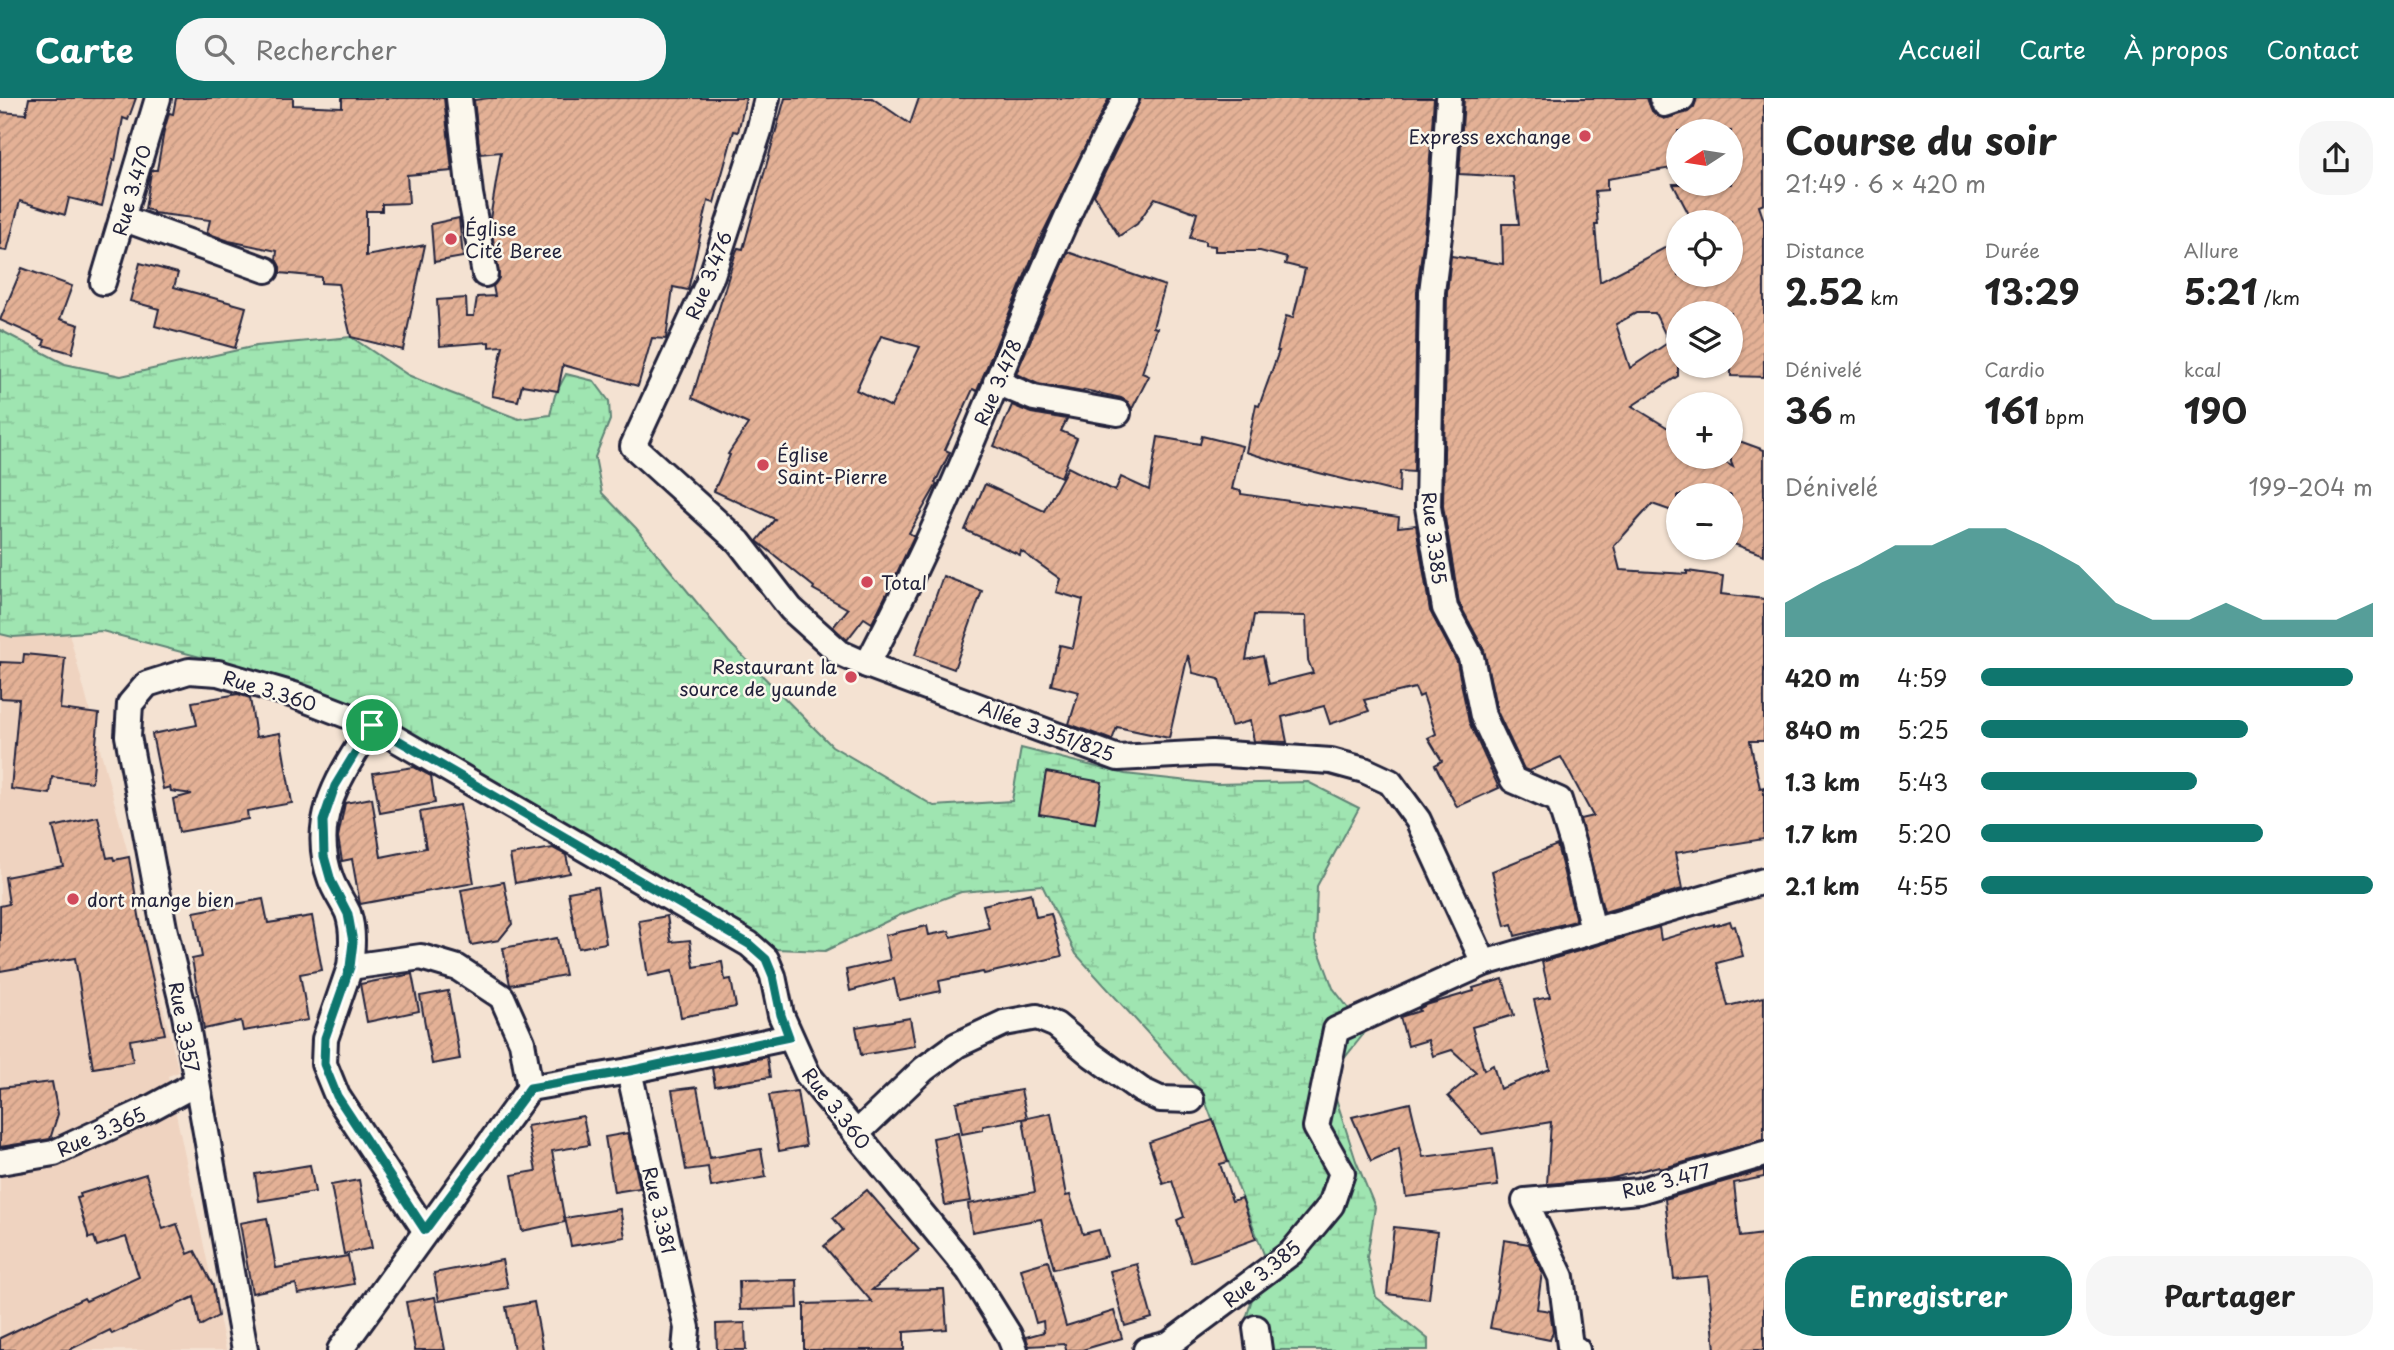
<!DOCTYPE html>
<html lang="fr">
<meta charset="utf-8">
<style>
:root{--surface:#fff;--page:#f6f6f6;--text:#222;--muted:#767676;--accent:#0f766e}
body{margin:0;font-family:"Playpen Sans",sans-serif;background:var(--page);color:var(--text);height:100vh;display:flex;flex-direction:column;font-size:26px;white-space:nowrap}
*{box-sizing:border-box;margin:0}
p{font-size:23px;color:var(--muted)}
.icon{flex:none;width:38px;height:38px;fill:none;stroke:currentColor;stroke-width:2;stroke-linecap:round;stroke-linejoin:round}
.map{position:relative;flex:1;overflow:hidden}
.panel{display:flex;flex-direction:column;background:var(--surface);width:630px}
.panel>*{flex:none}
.needle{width:46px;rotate:258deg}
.tools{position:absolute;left:1666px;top:21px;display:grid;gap:14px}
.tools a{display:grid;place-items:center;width:77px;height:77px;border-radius:50%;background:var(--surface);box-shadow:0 2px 5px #0004;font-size:35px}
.pin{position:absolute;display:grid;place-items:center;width:60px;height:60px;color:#fff;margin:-30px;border:4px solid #fff;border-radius:50%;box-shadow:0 2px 7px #0007}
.round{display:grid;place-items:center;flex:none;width:74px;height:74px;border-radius:28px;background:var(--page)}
.overview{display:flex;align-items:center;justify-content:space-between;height:119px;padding:0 21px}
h1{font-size:38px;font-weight:700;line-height:52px}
.stats{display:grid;grid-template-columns:repeat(3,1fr);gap:10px;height:119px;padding:7px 21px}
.stats div{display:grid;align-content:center}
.stats b{font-size:35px;font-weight:700}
.stats small{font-size:19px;font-weight:400}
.stats p{font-size:19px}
.chart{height:196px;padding:14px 21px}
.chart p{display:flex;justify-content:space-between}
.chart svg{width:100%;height:126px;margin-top:7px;fill:var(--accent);opacity:.7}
.cta{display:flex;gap:14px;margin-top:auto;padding:14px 21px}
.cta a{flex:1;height:80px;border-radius:28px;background:var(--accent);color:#fff;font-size:28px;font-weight:700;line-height:80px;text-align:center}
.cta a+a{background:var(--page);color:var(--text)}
ul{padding:0 21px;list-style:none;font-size:23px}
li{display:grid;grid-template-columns:112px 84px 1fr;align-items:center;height:52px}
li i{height:18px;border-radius:9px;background:var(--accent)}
header{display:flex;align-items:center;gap:42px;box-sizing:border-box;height:98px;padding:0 35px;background:var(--accent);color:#fff}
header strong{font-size:33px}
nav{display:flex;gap:38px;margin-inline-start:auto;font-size:24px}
.search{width:490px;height:63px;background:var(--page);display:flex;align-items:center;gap:18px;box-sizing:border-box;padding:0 24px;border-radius:28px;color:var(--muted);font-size:26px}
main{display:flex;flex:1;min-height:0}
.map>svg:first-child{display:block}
.built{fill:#efd3c0}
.wetland{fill:url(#wetland-marsh);stroke:#608476;stroke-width:2}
.building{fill:url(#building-hatch);stroke:#22223b;stroke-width:2;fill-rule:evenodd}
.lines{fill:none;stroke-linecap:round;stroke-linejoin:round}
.minor-casing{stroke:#22223b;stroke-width:30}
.minor{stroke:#fbf7ec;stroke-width:24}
.route-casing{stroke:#fff;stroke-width:14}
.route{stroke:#0f766e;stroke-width:9}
.poi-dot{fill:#d1495b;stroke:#fbf7ec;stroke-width:2.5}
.labels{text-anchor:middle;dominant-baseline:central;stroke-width:5;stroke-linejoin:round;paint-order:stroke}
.poi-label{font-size:19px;fill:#22223b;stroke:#fbf7ec;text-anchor:start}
.street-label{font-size:19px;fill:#22223b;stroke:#fbf7ec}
</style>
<header>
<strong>Carte</strong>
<div class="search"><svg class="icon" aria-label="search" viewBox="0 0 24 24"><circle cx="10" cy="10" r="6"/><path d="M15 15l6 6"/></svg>Rechercher</div>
<nav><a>Accueil</a><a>Carte</a><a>À propos</a><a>Contact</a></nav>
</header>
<main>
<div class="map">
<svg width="1764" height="1252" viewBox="0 0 1764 1252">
<defs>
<pattern id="wetland-marsh" width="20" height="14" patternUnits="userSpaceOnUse" patternTransform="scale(1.75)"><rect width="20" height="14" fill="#9fe5b1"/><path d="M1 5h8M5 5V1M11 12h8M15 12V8" fill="none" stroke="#89c499"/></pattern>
<pattern id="building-hatch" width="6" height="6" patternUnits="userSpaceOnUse" patternTransform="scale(1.75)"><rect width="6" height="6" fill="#e4b196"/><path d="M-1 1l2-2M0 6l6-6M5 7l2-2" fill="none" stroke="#c39882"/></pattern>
</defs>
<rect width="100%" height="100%" fill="#f4e2d2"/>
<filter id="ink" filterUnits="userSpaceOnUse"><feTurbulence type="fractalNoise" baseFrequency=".0143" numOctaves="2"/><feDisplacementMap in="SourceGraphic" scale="14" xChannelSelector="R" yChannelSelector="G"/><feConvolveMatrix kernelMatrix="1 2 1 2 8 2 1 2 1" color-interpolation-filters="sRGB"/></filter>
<g filter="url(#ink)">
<polygon class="built" points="69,535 129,759 143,829 179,974 168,978 226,1252 0,1252 0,536 13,539"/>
<polygon class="wetland" points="0,232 65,266 121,278 256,248 351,239 408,277 448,294 519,321 550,317 555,297 566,276 594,283 609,303 610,322 595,359 602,395 636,430 729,544 832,648 934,708 1012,703 1021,650 1125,676 1216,686 1308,684 1359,710 1317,788 1315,842 1333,890 1366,933 1339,967 1332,988 1356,1063 1375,1109 1367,1159 1376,1199 1428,1241 1428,1252 1248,1252 1244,1227 1265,1159 1202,995 1076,856 1042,787 961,794 900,817 825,853 776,851 707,820 345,604 204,560 102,533 13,539 0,536"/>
<g class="building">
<polygon points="29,0 136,0 128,22 123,20 115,63 113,62 102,108 69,100 65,117 20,103 7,153 0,152 0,14 26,16"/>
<polygon points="176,0 293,0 293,7 342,9 342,0 444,0 452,73 407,77 409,105 382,106 382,113 366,113 366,158 425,147 403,252 351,239 338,186 321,185 321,179 280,175 280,169 276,162 277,153 229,143 207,135 210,122 153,115 153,113 145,111 151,74 152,72 157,72 164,33 169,15 173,16"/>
<polygon points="489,0 746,0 738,34 734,33 714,105 708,103 688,192 673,189 666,241 652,240 638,288 563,267 558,293 522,287 518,303 492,298 503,248 489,249 489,244 440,248 437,202 466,200 467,218 474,218 477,199 495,198 493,188 499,180 490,121 501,54 480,56 474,2"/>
<path d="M785,0H872L910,26L919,0H1109L1039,143L977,293L973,291L945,352L950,354L935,385L937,386L909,435L914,438L896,477L872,525L864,520L847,542L833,529L848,511L813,491L814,489L757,443L775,421L714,393L730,357L728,356L748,326L692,300L736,154L738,150L743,151ZM881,238L920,249L891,309L856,292Z"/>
<polygon points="1141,0 1434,0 1426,121 1417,194 1414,374 1400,373 1399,395 1291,368 1246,354 1256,307 1259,308 1279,253 1277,253 1286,218 1293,220 1305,171 1285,166 1287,160 1260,153 1215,153 1215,148 1205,147 1205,143 1190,140 1197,115 1155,100 1137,126 1119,138 1094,97"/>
<path d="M1464,0H1647L1652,13L1664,21L1688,14L1694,9L1697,0H1764V106L1759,108L1764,123V279L1731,278V215H1678V278L1632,308L1678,336V359H1716L1733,369L1731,364V340L1764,352V457L1731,445V397H1678V415L1652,406L1614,448L1620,472L1687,476V473L1723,478L1721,496L1764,501V643H1750L1760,690L1764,689V741L1675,755L1682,791L1604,814L1580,721L1593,718L1561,659L1529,673L1524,671L1497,613L1484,552L1459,505L1443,408L1447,195L1451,158L1503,166L1502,126H1519L1513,79L1459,76ZM1678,33H1731V86H1673L1693,124H1731V177H1678V143L1600,184L1595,127H1598L1595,93L1607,92V81L1678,69ZM1636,215H1655L1669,244L1630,270L1616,226Z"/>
<polygon points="459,120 463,159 434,164 431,126"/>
<polygon points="1068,154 1165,188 1153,229 1157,230 1142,275 1149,278 1132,311 1128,304 1121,300 1084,292 1083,294 1038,286 1016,276"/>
<polygon points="140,165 178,175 174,189 246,209 235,250 155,228 159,211 130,203"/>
<polygon points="22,170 72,188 60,221 79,227 72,255 43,247 45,242 0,222"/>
<polygon points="1012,307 1031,315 1067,321 1061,333 1077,340 1061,379 994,348"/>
<path d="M1202,338L1242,348L1232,391L1241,393V396L1399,419L1398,429L1416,427L1430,513L1457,564L1469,624L1499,690L1457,709L1435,667L1442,663L1428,640L1436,636L1423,597L1419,599L1415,590L1364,602L1369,613L1330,626L1324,608L1282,619L1287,644L1254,643L1250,623L1231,628L1219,581L1193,575L1188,557L1169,640L1117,629L1112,642L1069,626L1079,594L1051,587L1060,547L1073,550L1083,502L1056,494L1060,481L1021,453L1020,457L965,432L985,386L1044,413L1068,369L1115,393L1121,379L1149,392L1158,339L1200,346ZM1254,517L1306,518L1308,562L1313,575L1269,586L1263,558L1246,562Z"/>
<polygon points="943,478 982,493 954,571 915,557"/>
<polygon points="24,556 65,560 60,611 99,616 92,684 52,679 50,696 11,691 19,601 0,600 0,564 23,565"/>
<polygon points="238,596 250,600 256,639 280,635 292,705 247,713 248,721 179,734 173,701 192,696 171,693 170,689 163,691 152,636 197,627 192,604"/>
<polygon points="414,669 431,678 435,705 380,715 373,675"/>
<polygon points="1046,674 1102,684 1095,725 1039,716"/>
<polygon points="372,700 381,759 426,750 420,714 460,707 474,785 360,806 352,761 342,763 338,739 345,705"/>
<polygon points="98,719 107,760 113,759 114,762 129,759 141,829 165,936 130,942 133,964 93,970 75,860 0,873 0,808 9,806 5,779 63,768 53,729"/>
<polygon points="1557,747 1576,823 1515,838 1512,826 1505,828 1492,773"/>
<polygon points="553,750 566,757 570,775 515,785 510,757"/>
<polygon points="504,784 512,826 499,842 471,847 461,792"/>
<polygon points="597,789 606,845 578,850 568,794"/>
<polygon points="1031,795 1036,819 1051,816 1062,858 984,876 983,874 939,883 941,893 899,902 894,881 850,893 846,872 890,862 885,837 927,828 929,837 949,833 951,839 989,830 983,807"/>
<polygon points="263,801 268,825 312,818 322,872 300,876 308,922 243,933 241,923 204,931 192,861 202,859 194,814"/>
<polygon points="667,818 671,844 690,842 694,869 722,864 725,882 731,881 736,909 681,919 672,873 648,878 639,823"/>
<polygon points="1730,823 1732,829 1735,828 1743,858 1717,865 1728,908 1764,899 1764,1042 1660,1071 1659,1068 1609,1081 1547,1086 1551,1024 1482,1036 1448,998 1476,974 1452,952 1433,958 1428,942 1408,948 1400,919 1420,913 1419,911 1426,907 1474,893 1473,890 1503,881 1514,917 1472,929 1484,972 1493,967 1500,991 1550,971 1534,902 1550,899 1542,864 1659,829 1661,842 1714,826 1714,828"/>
<polygon points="557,840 565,877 510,887 503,850"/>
<polygon points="412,876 419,913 367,924 360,886"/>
<polygon points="448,893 460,961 432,966 420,898"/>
<polygon points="910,920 915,948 861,957 856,929"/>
<polygon points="767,959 770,979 715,988 712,970"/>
<polygon points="52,984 58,1016 50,1041 0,1049 0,990"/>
<polygon points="697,989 710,1060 761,1051 766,1079 711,1089 708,1069 686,1072 672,992"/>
<polygon points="1021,992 1027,1020 983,1028 983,1032 962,1036 956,1004"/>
<polygon points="797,993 806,1048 779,1053 769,997"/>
<polygon points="1410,1005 1423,1059 1493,1050 1498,1088 1406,1099 1399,1050 1371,1063 1352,1019"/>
<polygon points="1051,1015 1066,1098 1070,1097 1083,1136 1099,1132 1107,1158 1054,1171 1041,1121 972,1134 968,1106 1035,1094 1023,1021"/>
<polygon points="583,1018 589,1047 552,1053 565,1124 522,1133 512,1077 536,1073 527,1028"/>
<polygon points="1213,1022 1228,1064 1220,1066 1232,1103 1242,1100 1256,1141 1191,1164 1177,1122 1184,1119 1172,1083 1163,1086 1149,1044"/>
<polygon points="628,1035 640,1090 614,1094 605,1039"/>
<polygon points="958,1035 971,1103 945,1107 933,1040"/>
<polygon points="310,1067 315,1094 259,1103 255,1076"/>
<polygon points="1764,1072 1764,1079 1734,1085 1740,1139 1764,1136 1764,1252 1715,1252 1708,1178 1674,1181 1665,1101"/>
<polygon points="146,1076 163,1131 177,1126 188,1156 195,1153 213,1187 218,1218 200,1228 194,1199 112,1236 110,1232 69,1252 0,1252 0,1240 84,1200 86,1203 139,1179 126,1139 97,1148 94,1139 89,1140 77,1100 81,1099 80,1096"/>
<polygon points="359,1082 372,1150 344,1156 331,1087"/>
<polygon points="867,1092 919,1152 872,1192 944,1191 947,1231 904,1234 904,1252 804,1252 804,1206 872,1204 824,1148 843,1132 833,1120"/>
<polygon points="620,1111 625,1139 571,1148 565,1120"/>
<polygon points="267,1120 276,1170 348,1158 354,1186 298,1196 296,1186 252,1195 240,1125"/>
<polygon points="1394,1129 1437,1134 1429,1201 1387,1196"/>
<polygon points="1504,1142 1529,1146 1542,1174 1537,1211 1550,1213 1553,1233 1550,1242 1490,1230 1498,1188"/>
<polygon points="502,1162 508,1190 439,1203 434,1175"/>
<polygon points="1048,1163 1066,1228 1114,1213 1122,1240 1082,1252 1066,1252 1065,1246 1029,1248 1026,1239 1044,1234 1043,1223 1036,1225 1021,1171"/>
<polygon points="1137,1166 1152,1220 1125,1228 1110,1173"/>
<polygon points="797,1182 798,1210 740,1212 739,1183"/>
<polygon points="435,1199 445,1252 415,1252 406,1204"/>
<polygon points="534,1204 543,1252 514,1252 506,1209"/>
<polygon points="745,1225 746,1252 717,1252 716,1226"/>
</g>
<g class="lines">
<g class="minor-casing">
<g id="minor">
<polyline points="459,0 470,96 485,176"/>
<polyline points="767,0 759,33 712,177 633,348 739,444 791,511 840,555 867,567 1118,660 1212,655 1331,663 1364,672 1390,684 1418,722 1484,865"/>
<polyline points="1449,0 1441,122 1432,194 1428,409 1445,510 1471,559 1483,618 1513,682 1559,702 1573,747 1593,832"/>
<polyline points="1662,0 1665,6 1682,0"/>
<polyline points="122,120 266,172"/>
<polyline points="103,184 158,0"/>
<polyline points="996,284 1034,300 1118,315"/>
<path d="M867,567C896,512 923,456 948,399C1007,266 1056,128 1126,0"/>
<path d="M372,627C341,677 308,720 331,782C335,793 343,804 348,815C354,833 352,851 350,869L421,859L458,870L502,899L522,944L530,990L629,973L789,939"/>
<polyline points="350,869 325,941 324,966 337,998 425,1132"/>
<polyline points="629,973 687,1230 685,1252"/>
<polyline points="856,1036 924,971 957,947 1004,925 1037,919 1056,927 1092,957 1141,992 1160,1001 1191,1002"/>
<polyline points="0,1064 54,1055 149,1011 197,985"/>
<polyline points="1256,1230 1259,1252"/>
<polyline points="245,1252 185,917 164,830 128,638 130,606 147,586 189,573 218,575 294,597 372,627 749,846 766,861 773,878 781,917 808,977 969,1173 1009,1237 1015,1252"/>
<polyline points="340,1252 530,990"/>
<polyline points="1146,1252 1169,1246 1292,1154 1331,1107 1342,1075 1316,1029 1336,932 1484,865 1764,783"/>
<polyline points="1577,1252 1570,1248 1561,1179 1525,1103 1639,1093 1764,1056"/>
</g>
</g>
<use href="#minor" class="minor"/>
</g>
</g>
<g class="lines" filter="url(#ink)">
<g class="route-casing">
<polygon id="route" points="372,627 749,846 766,861 773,878 781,917 789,939 629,973 530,990 425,1132 337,998 324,966 325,940 350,869 353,844 348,816 331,783 324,758 323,723 335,688"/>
</g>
<use href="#route" class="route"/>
</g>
<g class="poi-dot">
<circle cx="1585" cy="38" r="7"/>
<circle cx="451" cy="141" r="7"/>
<circle cx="763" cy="367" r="7"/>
<circle cx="867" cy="484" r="7"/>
<circle cx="851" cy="579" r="7"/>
<circle cx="73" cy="801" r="7"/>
</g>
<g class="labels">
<g class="poi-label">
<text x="1571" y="38" text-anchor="end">Express exchange</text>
<text x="465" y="130">Église<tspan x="465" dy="22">Cité Beree</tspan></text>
<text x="777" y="356">Église<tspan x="777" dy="22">Saint-Pierre</tspan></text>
<text x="881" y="484">Total</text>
<text x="837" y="568" text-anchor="end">Restaurant la<tspan x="837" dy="22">source de yaunde</tspan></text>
<text x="87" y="801">dort mange bien</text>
</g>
<g class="street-label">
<text transform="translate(131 92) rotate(-74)">Rue 3.470</text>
<text transform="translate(708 177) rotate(-68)">Rue 3.476</text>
<text transform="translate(997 284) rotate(-67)">Rue 3.478</text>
<text transform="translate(1435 440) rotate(83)">Rue 3.385</text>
<text transform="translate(270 592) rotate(17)">Rue 3.360</text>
<text transform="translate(1047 632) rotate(20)">Allée 3.351/825</text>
<text transform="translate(185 929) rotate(79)">Rue 3.357</text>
<text transform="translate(837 1010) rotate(52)">Rue 3.360</text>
<text transform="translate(101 1033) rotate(-24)">Rue 3.365</text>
<text transform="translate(1666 1082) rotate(-14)">Rue 3.477</text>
<text transform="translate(660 1112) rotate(77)">Rue 3.381</text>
<text transform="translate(1261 1175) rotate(-39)">Rue 3.385</text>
</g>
</g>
</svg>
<div class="tools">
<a><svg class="needle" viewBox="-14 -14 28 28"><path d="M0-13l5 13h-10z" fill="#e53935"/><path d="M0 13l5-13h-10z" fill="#767676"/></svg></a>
<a><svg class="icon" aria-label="locate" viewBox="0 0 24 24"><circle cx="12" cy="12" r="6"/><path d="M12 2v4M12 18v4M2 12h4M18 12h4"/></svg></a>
<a><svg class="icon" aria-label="layers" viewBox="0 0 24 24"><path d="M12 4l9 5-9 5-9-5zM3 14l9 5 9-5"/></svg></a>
<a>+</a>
<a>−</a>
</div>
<div class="pin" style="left:372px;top:627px;background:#1e9e55"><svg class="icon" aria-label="arrive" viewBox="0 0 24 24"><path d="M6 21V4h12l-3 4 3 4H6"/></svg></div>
</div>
<section class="panel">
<div class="overview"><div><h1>Course du soir</h1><p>21:49 · 6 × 420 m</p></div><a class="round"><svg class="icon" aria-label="share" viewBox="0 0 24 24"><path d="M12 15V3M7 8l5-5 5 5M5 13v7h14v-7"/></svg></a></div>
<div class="stats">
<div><p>Distance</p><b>2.52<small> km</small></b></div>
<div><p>Durée</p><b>13:29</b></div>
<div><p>Allure</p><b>5:21<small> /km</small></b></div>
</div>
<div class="stats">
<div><p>Dénivelé</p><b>36<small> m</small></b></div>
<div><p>Cardio</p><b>161<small> bpm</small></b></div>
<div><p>kcal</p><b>190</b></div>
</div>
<div class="chart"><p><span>Dénivelé</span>199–204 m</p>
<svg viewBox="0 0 160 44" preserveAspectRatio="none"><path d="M0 44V32L10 25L20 19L30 12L40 12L50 6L60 6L70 12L80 19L90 32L100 38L110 38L120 32L130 38L140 38L150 38L160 32V44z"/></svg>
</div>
<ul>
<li><b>420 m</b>4:59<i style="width:95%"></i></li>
<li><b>840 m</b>5:25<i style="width:68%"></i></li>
<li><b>1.3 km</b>5:43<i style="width:55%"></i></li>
<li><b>1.7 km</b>5:20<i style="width:72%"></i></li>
<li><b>2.1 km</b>4:55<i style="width:100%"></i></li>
</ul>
<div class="cta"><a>Enregistrer</a><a>Partager</a></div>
</section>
</main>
